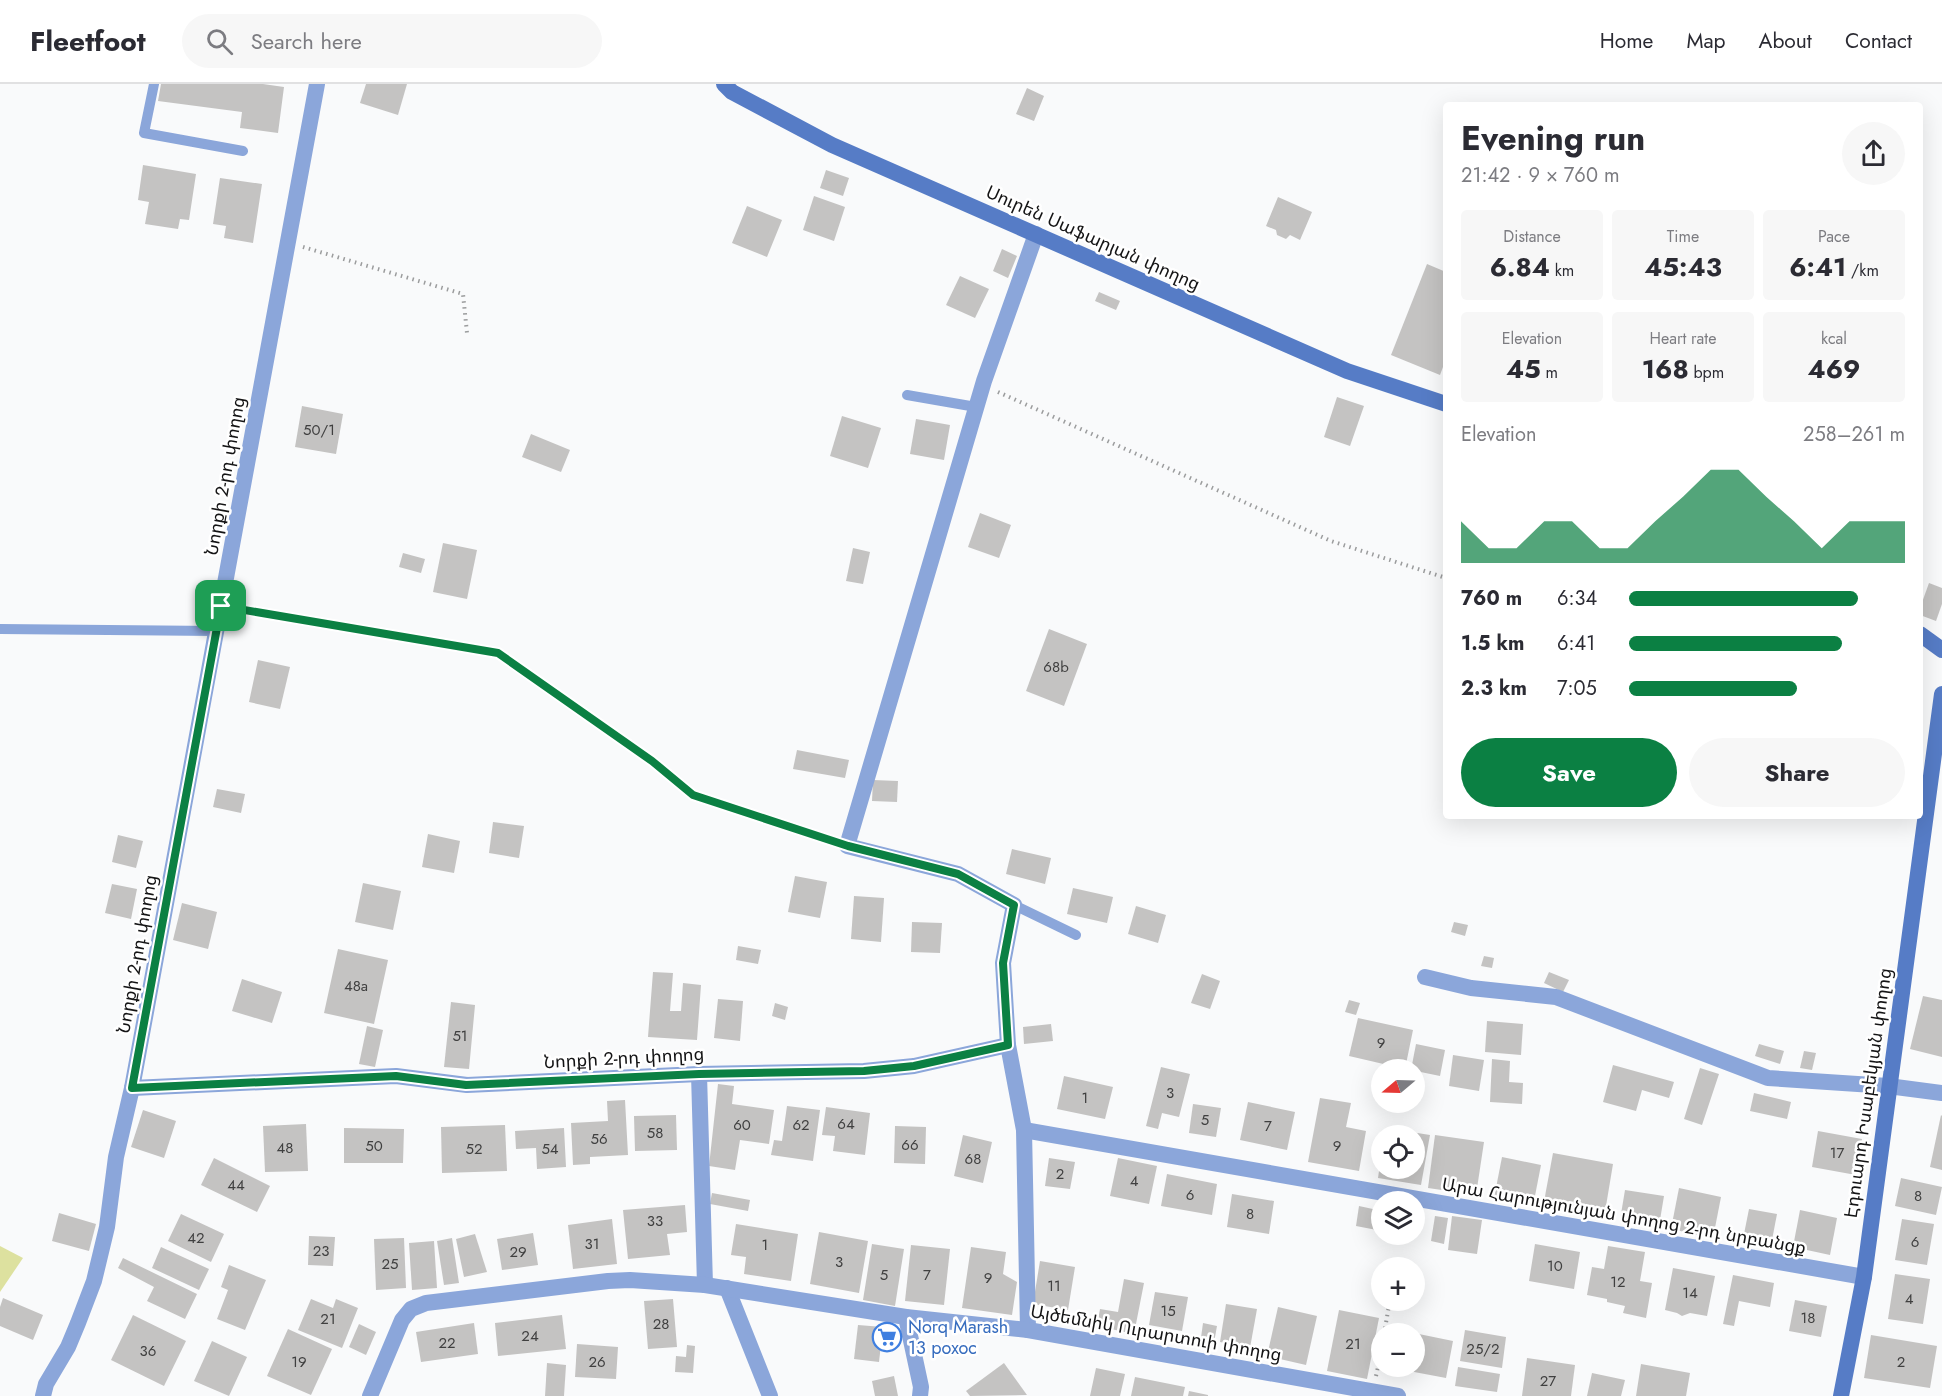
<!DOCTYPE html>
<meta charset="utf-8">
<style>
:root{--surface:#fff;--page:#f7f7f7;--text:#2b2b33;--muted:#7c7c81;--line:#e1e1e2;--accent:#0b8043}
body{margin:0;font-family:Jost,"Noto Sans Armenian",sans-serif;background:var(--page);color:var(--text);height:100vh;display:flex;flex-direction:column;font-size:22px;white-space:nowrap}
*{box-sizing:border-box;margin:0}
p{font-size:20px;color:var(--muted)}
.icon{flex:none;width:33px;height:33px;fill:none;stroke:currentColor;stroke-width:2;stroke-linecap:round;stroke-linejoin:round}
.map{position:relative;flex:1;overflow:hidden}
.details{position:absolute;left:1443px;top:18px;width:480px;height:717px;display:flex;flex-direction:column;background:var(--surface);border-radius:6px;box-shadow:0 6px 24px #0002}
.details>*{flex:none}
.needle{width:39px;rotate:251deg}
.buttons{position:absolute;left:1371px;top:975px;display:grid;gap:12px}
.buttons a{display:grid;place-items:center;width:54px;height:54px;border-radius:50%;background:var(--surface);box-shadow:0 6px 24px #0002;font-size:30px}
.pin{position:absolute;display:grid;place-items:center;width:51px;height:51px;color:#fff;margin:-26px;border-radius:12px;box-shadow:0 3px 9px #0006}
.round{display:grid;place-items:center;flex:none;width:63px;height:63px;border-radius:32px;background:var(--page)}
.overview{display:flex;align-items:center;justify-content:space-between;height:102px;padding:0 18px}
h1{font-size:33px;font-weight:700;line-height:45px}
.metrics{display:grid;grid-template-columns:repeat(3,1fr);gap:9px;height:102px;padding:6px 18px}
.metrics div{display:grid;align-content:center;border-radius:6px;background:var(--page);text-align:center}
.metrics b{font-size:26px;font-weight:700}
.metrics small{font-size:16px;font-weight:400}
.metrics p{font-size:16px}
.chart{height:168px;padding:12px 18px}
.chart p{display:flex;justify-content:space-between}
.chart svg{width:100%;height:108px;margin-top:6px;fill:var(--accent);opacity:.7}
.primary-button{display:flex;gap:12px;margin-top:auto;padding:12px 18px}
.primary-button a{flex:1;height:69px;border-radius:36px;background:var(--accent);color:#fff;font-size:24px;font-weight:700;line-height:69px;text-align:center}
.primary-button a+a{background:var(--page);color:var(--text)}
ul{padding:0 18px;list-style:none;font-size:20px}
li{display:grid;grid-template-columns:96px 72px 1fr;align-items:center;height:45px}
li i{height:15px;border-radius:8px;background:var(--accent)}
header{display:flex;align-items:center;gap:36px;box-sizing:border-box;height:84px;padding:0 30px;background:var(--surface);border-bottom:2px solid var(--line)}
header strong{font-size:28px}
nav{display:flex;gap:33px;margin-inline-start:auto;font-size:21px}
.search{width:420px;height:54px;background:var(--page);display:flex;align-items:center;gap:15px;box-sizing:border-box;padding:0 21px;border-radius:33px;color:var(--muted);font-size:22px}
.map>svg:first-child{display:block}
.green{fill:#dde19f}
.building{fill:#c4c3c2}
.lines{fill:none;stroke-linecap:round;stroke-linejoin:round}
.path{stroke:#9b9c9d;stroke-width:4;stroke-dasharray:1.5 4.5;stroke-linecap:butt}
.service{stroke:#8ba6da;stroke-width:10}
.minor{stroke:#8ba6da;stroke-width:16}
.secondary{stroke:#567cc6;stroke-width:16}
.route-casing{stroke:#fff;stroke-width:12}
.route{stroke:#0b8043;stroke-width:8}
.labels{text-anchor:middle;dominant-baseline:central;stroke-width:5;stroke-linejoin:round;paint-order:stroke}
.number-label{font-size:15px;fill:#404040}
.street-label{font-size:18px;fill:#141415;stroke:#fff}
.shop-label{font-size:18px;fill:#366cbe;stroke:#fff;text-anchor:start}
</style>
<header>
<strong>Fleetfoot</strong>
<div class="search"><svg class="icon" aria-label="search" viewBox="0 0 24 24"><circle cx="10" cy="10" r="6"/><path d="M15 15l6 6"/></svg>Search here</div>
<nav><a>Home</a><a>Map</a><a>About</a><a>Contact</a></nav>
</header>
<div class="map">
<svg width="1942" height="1312" viewBox="0 0 1942 1312">
<rect width="100%" height="100%" fill="#f9fafb"/>
<polygon class="green" points="0,1162 23,1174 0,1208"/>
<g class="building">
<polygon points="161,0 263,0 284,3 278,49 240,44 242,28 158,17"/>
<polygon points="366,0 407,0 398,31 360,19"/>
<polygon points="1027,4 1044,12 1034,37 1016,30"/>
<polygon points="143,81 196,90 189,136 180,135 178,145 145,140 149,118 138,116"/>
<polygon points="826,86 849,94 843,112 820,104"/>
<polygon points="220,94 262,100 253,159 224,154 226,142 213,140"/>
<polygon points="814,112 845,123 834,157 803,146"/>
<polygon points="1278,113 1312,128 1300,156 1290,151 1286,155 1277,151 1276,146 1266,142"/>
<polygon points="747,122 782,136 767,173 732,159"/>
<polygon points="1002,165 1017,172 1008,194 993,187"/>
<polygon points="1427,180 1446,188 1446,275 1440,291 1391,271"/>
<polygon points="960,192 989,205 975,234 946,221"/>
<polygon points="1099,208 1120,217 1116,226 1095,217"/>
<polygon points="1337,313 1364,322 1350,362 1324,353"/>
<polygon points="302,322 343,330 336,370 295,363"/>
<polygon points="842,332 881,344 868,384 830,372"/>
<polygon points="916,335 950,341 944,376 910,370"/>
<polygon points="531,350 570,366 561,388 522,373"/>
<polygon points="980,429 1011,441 999,474 968,463"/>
<polygon points="443,459 477,466 467,515 433,508"/>
<polygon points="853,464 870,468 863,500 846,497"/>
<polygon points="403,469 425,475 421,489 399,483"/>
<polygon points="1929,499 1942,504 1942,520 1936,537 1920,531 1920,524"/>
<polygon points="1049,545 1087,560 1064,622 1026,607"/>
<polygon points="258,576 290,583 280,625 249,618"/>
<polygon points="797,666 849,676 845,694 793,685"/>
<polygon points="873,696 898,697 897,718 872,717"/>
<polygon points="217,705 245,710 241,729 213,723"/>
<polygon points="493,738 524,742 519,774 489,769"/>
<polygon points="428,750 460,757 454,789 422,783"/>
<polygon points="118,751 143,757 136,784 112,778"/>
<polygon points="1012,765 1051,774 1045,800 1006,790"/>
<polygon points="795,792 827,798 820,834 788,828"/>
<polygon points="363,799 401,807 393,846 355,838"/>
<polygon points="112,800 137,805 131,835 105,829"/>
<polygon points="1073,804 1113,813 1107,839 1067,830"/>
<polygon points="854,812 884,814 881,858 851,855"/>
<polygon points="182,819 217,828 208,865 173,856"/>
<polygon points="1136,822 1166,831 1158,859 1128,850"/>
<polygon points="912,838 942,839 940,869 911,868"/>
<polygon points="1454,838 1468,841 1465,852 1451,848"/>
<polygon points="738,862 761,866 758,880 736,876"/>
<polygon points="338,865 388,876 374,940 324,929"/>
<polygon points="1484,872 1494,874 1492,884 1481,882"/>
<polygon points="653,888 673,889 670,927 681,927 683,899 701,901 697,956 648,953"/>
<polygon points="1549,888 1569,896 1563,908 1544,899"/>
<polygon points="1202,890 1220,897 1210,925 1191,919"/>
<polygon points="242,895 282,908 272,939 232,927"/>
<polygon points="1923,912 1942,916 1942,973 1910,965"/>
<polygon points="718,915 743,917 740,957 714,954"/>
<polygon points="1349,916 1360,919 1356,931 1345,928"/>
<polygon points="451,918 475,921 469,985 444,983"/>
<polygon points="775,919 788,923 785,936 772,932"/>
<polygon points="1358,934 1413,946 1405,985 1349,972"/>
<polygon points="1487,937 1523,940 1521,971 1485,968"/>
<polygon points="1051,940 1053,957 1024,960 1023,943"/>
<polygon points="367,942 383,946 375,983 359,980"/>
<polygon points="1416,960 1445,966 1440,992 1411,986"/>
<polygon points="1759,960 1784,967 1780,980 1755,972"/>
<polygon points="1804,967 1816,969 1812,986 1800,984"/>
<polygon points="1453,971 1484,976 1479,1007 1449,1002"/>
<polygon points="1492,975 1510,977 1509,998 1523,999 1522,1020 1490,1018"/>
<polygon points="1613,981 1674,998 1669,1014 1642,1006 1636,1027 1603,1018"/>
<polygon points="1161,983 1190,990 1179,1033 1162,1029 1158,1045 1146,1042"/>
<polygon points="1700,984 1719,990 1702,1041 1684,1035"/>
<polygon points="1064,992 1113,1003 1105,1035 1057,1025"/>
<polygon points="718,1000 734,1002 732,1020 774,1026 769,1060 740,1056 735,1086 709,1082"/>
<polygon points="1754,1009 1791,1018 1787,1035 1750,1027"/>
<polygon points="1320,1014 1351,1019 1346,1043 1366,1047 1359,1087 1308,1078"/>
<polygon points="625,1016 628,1071 590,1073 590,1080 573,1081 571,1039 608,1037 607,1017"/>
<polygon points="1248,1018 1295,1028 1287,1066 1240,1056"/>
<polygon points="1193,1020 1221,1024 1216,1053 1189,1049"/>
<polygon points="787,1022 820,1026 813,1077 771,1071 774,1056 782,1057"/>
<polygon points="826,1023 870,1029 865,1071 833,1067 835,1052 822,1051"/>
<polygon points="143,1026 176,1037 164,1074 131,1063"/>
<polygon points="676,1031 677,1066 635,1067 634,1032"/>
<polygon points="1941,1031 1942,1032 1942,1086 1930,1083"/>
<polygon points="306,1040 308,1087 265,1088 263,1042"/>
<polygon points="505,1041 507,1087 442,1089 441,1043"/>
<polygon points="895,1042 926,1043 925,1080 894,1079"/>
<polygon points="344,1044 404,1045 403,1079 344,1079"/>
<polygon points="564,1044 566,1083 537,1085 536,1064 516,1065 515,1047"/>
<polygon points="1386,1044 1430,1051 1421,1101 1378,1094 1380,1080 1382,1084 1414,1084 1414,1052 1385,1052"/>
<polygon points="1818,1047 1862,1055 1856,1091 1812,1083"/>
<polygon points="963,1051 992,1058 983,1099 954,1092"/>
<polygon points="1435,1051 1484,1058 1476,1111 1428,1104"/>
<polygon points="1553,1069 1613,1080 1604,1134 1543,1123"/>
<polygon points="1502,1073 1541,1081 1533,1122 1494,1114"/>
<polygon points="214,1074 270,1102 257,1128 201,1101"/>
<polygon points="1049,1074 1075,1078 1070,1105 1045,1102"/>
<polygon points="1118,1074 1157,1082 1149,1120 1110,1112"/>
<polygon points="1167,1090 1217,1100 1212,1131 1161,1122"/>
<polygon points="1901,1094 1942,1103 1936,1131 1895,1122"/>
<polygon points="1679,1104 1721,1113 1713,1154 1671,1145"/>
<polygon points="1625,1106 1664,1112 1659,1142 1620,1136"/>
<polygon points="712,1109 750,1116 748,1127 710,1120"/>
<polygon points="1232,1110 1274,1117 1269,1150 1227,1143"/>
<polygon points="685,1121 687,1148 667,1150 670,1171 628,1175 623,1126"/>
<polygon points="1359,1122 1382,1127 1382,1147 1356,1142"/>
<polygon points="1749,1125 1777,1130 1772,1156 1744,1150"/>
<polygon points="1800,1126 1837,1134 1830,1171 1793,1163"/>
<polygon points="59,1129 96,1140 89,1167 52,1157"/>
<polygon points="181,1130 224,1150 211,1178 168,1157"/>
<polygon points="1435,1132 1448,1134 1444,1160 1431,1157"/>
<polygon points="1452,1132 1482,1136 1477,1170 1448,1166"/>
<polygon points="612,1135 617,1180 573,1185 568,1141"/>
<polygon points="1902,1135 1934,1140 1927,1181 1895,1176"/>
<polygon points="736,1140 798,1150 791,1197 744,1190 746,1173 731,1171"/>
<polygon points="819,1148 868,1157 859,1209 810,1200"/>
<polygon points="533,1149 538,1181 502,1186 497,1155"/>
<polygon points="475,1150 487,1188 464,1193 456,1155"/>
<polygon points="309,1152 335,1153 333,1182 308,1181"/>
<polygon points="404,1154 406,1204 376,1206 374,1155"/>
<polygon points="452,1154 459,1199 444,1201 437,1157"/>
<polygon points="434,1157 437,1204 412,1206 409,1159"/>
<polygon points="872,1160 904,1165 895,1222 863,1216"/>
<polygon points="1535,1160 1580,1168 1574,1205 1529,1197"/>
<polygon points="911,1161 950,1165 944,1221 905,1217"/>
<polygon points="1608,1162 1645,1168 1640,1197 1652,1199 1646,1234 1623,1229 1625,1222 1607,1218 1607,1215 1587,1211 1592,1183 1604,1185"/>
<polygon points="161,1163 209,1185 199,1206 152,1184"/>
<polygon points="971,1163 1006,1168 1003,1190 1017,1198 1012,1231 962,1224"/>
<polygon points="123,1174 197,1210 185,1235 147,1217 154,1203 118,1184"/>
<polygon points="1040,1177 1075,1183 1068,1226 1033,1220"/>
<polygon points="229,1181 266,1196 245,1246 217,1235 228,1206 221,1203"/>
<polygon points="1673,1184 1715,1192 1707,1232 1690,1229 1682,1232 1677,1229 1665,1226"/>
<polygon points="1895,1190 1930,1195 1923,1240 1888,1235"/>
<polygon points="1733,1191 1774,1199 1770,1223 1739,1217 1734,1242 1723,1240"/>
<polygon points="1124,1195 1144,1199 1134,1250 1097,1242 1100,1225 1118,1228"/>
<polygon points="1155,1208 1188,1213 1182,1247 1149,1241"/>
<polygon points="3,1214 43,1231 33,1256 0,1242 0,1223"/>
<polygon points="311,1215 333,1224 336,1215 358,1224 342,1264 298,1246"/>
<polygon points="673,1215 677,1263 648,1265 644,1217"/>
<polygon points="1795,1216 1827,1222 1821,1253 1789,1247"/>
<polygon points="1226,1220 1257,1225 1250,1264 1220,1258"/>
<polygon points="1278,1223 1317,1232 1306,1281 1267,1272"/>
<polygon points="1339,1226 1379,1234 1367,1295 1327,1287"/>
<polygon points="133,1231 186,1257 164,1302 111,1276"/>
<polygon points="562,1231 566,1265 498,1272 495,1239"/>
<polygon points="474,1239 478,1270 421,1278 416,1248"/>
<polygon points="1203,1239 1217,1242 1213,1264 1200,1261"/>
<polygon points="359,1240 376,1248 366,1271 349,1263"/>
<polygon points="858,1241 883,1243 879,1278 854,1275"/>
<polygon points="288,1245 332,1265 311,1311 267,1292"/>
<polygon points="1465,1246 1506,1253 1502,1284 1460,1277"/>
<polygon points="1414,1249 1453,1257 1446,1294 1393,1284 1414,1282"/>
<polygon points="1871,1251 1937,1262 1930,1304 1864,1294"/>
<polygon points="212,1257 247,1273 229,1312 194,1297"/>
<polygon points="577,1260 618,1263 616,1295 575,1293"/>
<polygon points="687,1261 695,1262 693,1289 675,1288 676,1272 686,1273"/>
<polygon points="1527,1274 1575,1281 1571,1312 1522,1312"/>
<polygon points="547,1279 566,1281 564,1312 545,1312"/>
<polygon points="1004,1279 1027,1311 970,1312 966,1307"/>
<polygon points="1641,1280 1690,1289 1686,1312 1636,1312"/>
<polygon points="1458,1283 1500,1290 1497,1308 1455,1302"/>
<polygon points="1096,1284 1125,1290 1120,1312 1090,1312"/>
<polygon points="1592,1289 1625,1296 1621,1312 1587,1312"/>
<polygon points="894,1292 898,1312 875,1312 872,1297"/>
<polygon points="1135,1293 1185,1303 1183,1312 1131,1312"/>
<polygon points="1189,1307 1208,1311 1208,1312 1188,1312"/>
</g>
<g class="lines">
<g class="path">
<polyline points="303,163 463,210 467,249"/>
<polyline points="998,308 1331,457 1446,494"/>
<polyline points="1384,1250 1390,1216"/>
<polyline points="1376,1292 1382,1265"/>
</g>
<g class="service">
<polyline points="154,0 144,49 243,67"/>
<polyline points="907,311 976,323"/>
<polyline points="221,522 498,569 652,677 693,711 847,762"/>
<polyline points="0,545 216,547"/>
<polyline points="1014,821 1076,851"/>
</g>
<g class="minor">
<polyline points="1425,893 1471,904 1556,913 1768,994 1888,1002 1942,1009"/>
<polyline points="699,990 705,1201"/>
<polyline points="132,1004 396,992 467,1001 699,990 864,987 914,982 1008,961"/>
<polyline points="1024,1046 1864,1193"/>
<polyline points="727,1204 770,1312"/>
<polyline points="906,1233 921,1303 920,1312"/>
<polyline points="1028,1246 1024,1046 1008,961 1003,879 1014,821 958,790 847,762 984,297 1036,150"/>
<polyline points="43,1312 46,1300 68,1263 78,1239 94,1197 107,1143 116,1073 132,1004 317,0"/>
<polyline points="370,1312 402,1236 411,1225 426,1219 608,1197 630,1196 705,1201 906,1233 1028,1246 1398,1312"/>
</g>
<g class="secondary">
<polyline points="724,0 732,8 832,61 1347,287 1446,320"/>
<polyline points="1920,550 1942,566"/>
<polyline points="1841,1312 1864,1193 1942,610"/>
</g>
</g>
<g class="lines">
<g class="route-casing">
<polygon id="route" points="221,522 498,569 652,677 693,711 848,762 958,790 1014,821 1003,879 1008,961 914,982 864,987 699,990 466,1001 396,992 132,1004"/>
</g>
<use href="#route" class="route"/>
</g>
<defs>
<g id="supermarket-ring" transform="scale(1.5)"><circle r="9.5" fill="#fff" stroke="#3f7fe0" stroke-width="1.5"/><path d="M-6-5.5h2.5l.6 2H6L4.5 2H-2.5L-4.4-4H-6ZM-1.5 3.2a1.3 1.3 0 1 0 .1 0ZM3 3.2a1.3 1.3 0 1 0 .1 0Z" fill="#3f7fe0"/></g>
</defs>
<g fill-rule="evenodd">
<use href="#supermarket-ring" x="887" y="1253"/>
</g>
<g class="labels">
<g class="number-label">
<text x="319" y="346">50/1</text>
<text x="1056" y="583">68b</text>
<text x="356" y="902">48a</text>
<text x="460" y="952">51</text>
<text x="1381" y="959">9</text>
<text x="1170" y="1009">3</text>
<text x="1085" y="1014">1</text>
<text x="1205" y="1036">5</text>
<text x="846" y="1040">64</text>
<text x="742" y="1041">60</text>
<text x="801" y="1041">62</text>
<text x="1268" y="1042">7</text>
<text x="655" y="1049">58</text>
<text x="599" y="1055">56</text>
<text x="910" y="1061">66</text>
<text x="374" y="1062">50</text>
<text x="1337" y="1062">9</text>
<text x="285" y="1064">48</text>
<text x="474" y="1065">52</text>
<text x="550" y="1065">54</text>
<text x="1837" y="1069">17</text>
<text x="973" y="1075">68</text>
<text x="1060" y="1090">2</text>
<text x="1134" y="1097">4</text>
<text x="236" y="1101">44</text>
<text x="1190" y="1111">6</text>
<text x="1918" y="1112">8</text>
<text x="1250" y="1130">8</text>
<text x="655" y="1137">33</text>
<text x="196" y="1154">42</text>
<text x="1915" y="1158">6</text>
<text x="592" y="1160">31</text>
<text x="765" y="1161">1</text>
<text x="321" y="1167">23</text>
<text x="518" y="1168">29</text>
<text x="839" y="1178">3</text>
<text x="390" y="1180">25</text>
<text x="1555" y="1182">10</text>
<text x="884" y="1191">5</text>
<text x="927" y="1191">7</text>
<text x="988" y="1194">9</text>
<text x="1618" y="1198">12</text>
<text x="1054" y="1202">11</text>
<text x="1690" y="1209">14</text>
<text x="1909" y="1215">4</text>
<text x="1168" y="1227">15</text>
<text x="1808" y="1234">18</text>
<text x="328" y="1235">21</text>
<text x="661" y="1240">28</text>
<text x="530" y="1252">24</text>
<text x="447" y="1259">22</text>
<text x="1353" y="1260">21</text>
<text x="1483" y="1265">25/2</text>
<text x="148" y="1267">36</text>
<text x="299" y="1278">19</text>
<text x="597" y="1278">26</text>
<text x="1901" y="1278">2</text>
<text x="1548" y="1297">27</text>
</g>
<g class="street-label">
<text transform="translate(1093 154) rotate(24)">Սուրեն Սաֆարյան փողոց</text>
<text transform="translate(225 392) rotate(-80)">Նորքի 2-րդ փողոց</text>
<text transform="translate(137 870) rotate(-80)">Նորքի 2-րդ փողոց</text>
<text transform="translate(624 974) rotate(-3)">Նորքի 2-րդ փողոց</text>
<text transform="translate(1868 1009) rotate(-82)">Էդուարդ Իսաբեկյան փողոց</text>
<text transform="translate(1624 1132) rotate(10)">Արա Հարությունյան փողոց 2-րդ նրբանցք</text>
<text transform="translate(1156 1249) rotate(10)">Այծեմնիկ Ուրարտուի փողոց</text>
</g>
<g class="shop-label">
<text x="908" y="1243">Norq Marash<tspan x="908" dy="21">13 poxoc</tspan></text>
</g>
</g>
</svg>
<div class="buttons">
<a><svg class="needle" viewBox="-14 -14 28 28"><path d="M0-13l5 13h-10z" fill="#e53935"/><path d="M0 13l5-13h-10z" fill="#7c7c81"/></svg></a>
<a><svg class="icon" aria-label="locate" viewBox="0 0 24 24"><circle cx="12" cy="12" r="6"/><path d="M12 2v4M12 18v4M2 12h4M18 12h4"/></svg></a>
<a><svg class="icon" aria-label="layers" viewBox="0 0 24 24"><path d="M12 4l9 5-9 5-9-5zM3 14l9 5 9-5"/></svg></a>
<a>+</a>
<a>−</a>
</div>
<div class="pin" style="left:221px;top:522px;background:#1e9e55"><svg class="icon" aria-label="arrive" viewBox="0 0 24 24"><path d="M6 21V4h12l-3 4 3 4H6"/></svg></div>
<section class="details">
<div class="overview"><div><h1>Evening run</h1><p>21:42 · 9 × 760 m</p></div><a class="round"><svg class="icon" aria-label="share" viewBox="0 0 24 24"><path d="M12 15V3M7 8l5-5 5 5M5 13v7h14v-7"/></svg></a></div>
<div class="metrics">
<div><p>Distance</p><b>6.84<small> km</small></b></div>
<div><p>Time</p><b>45:43</b></div>
<div><p>Pace</p><b>6:41<small> /km</small></b></div>
</div>
<div class="metrics">
<div><p>Elevation</p><b>45<small> m</small></b></div>
<div><p>Heart rate</p><b>168<small> bpm</small></b></div>
<div><p>kcal</p><b>469</b></div>
</div>
<div class="chart"><p><span>Elevation</span>258–261 m</p>
<svg viewBox="0 0 160 44" preserveAspectRatio="none"><path d="M0 44V27L10 38L20 38L30 27L40 27L50 38L60 38L70 27L80 17L90 6L100 6L110 17L120 27L130 38L140 27L150 27L160 27V44z"/></svg>
</div>
<ul>
<li><b>760 m</b>6:34<i style="width:83%"></i></li>
<li><b>1.5 km</b>6:41<i style="width:77%"></i></li>
<li><b>2.3 km</b>7:05<i style="width:61%"></i></li>
</ul>
<div class="primary-button"><a>Save</a><a>Share</a></div>
</section>
</div>
